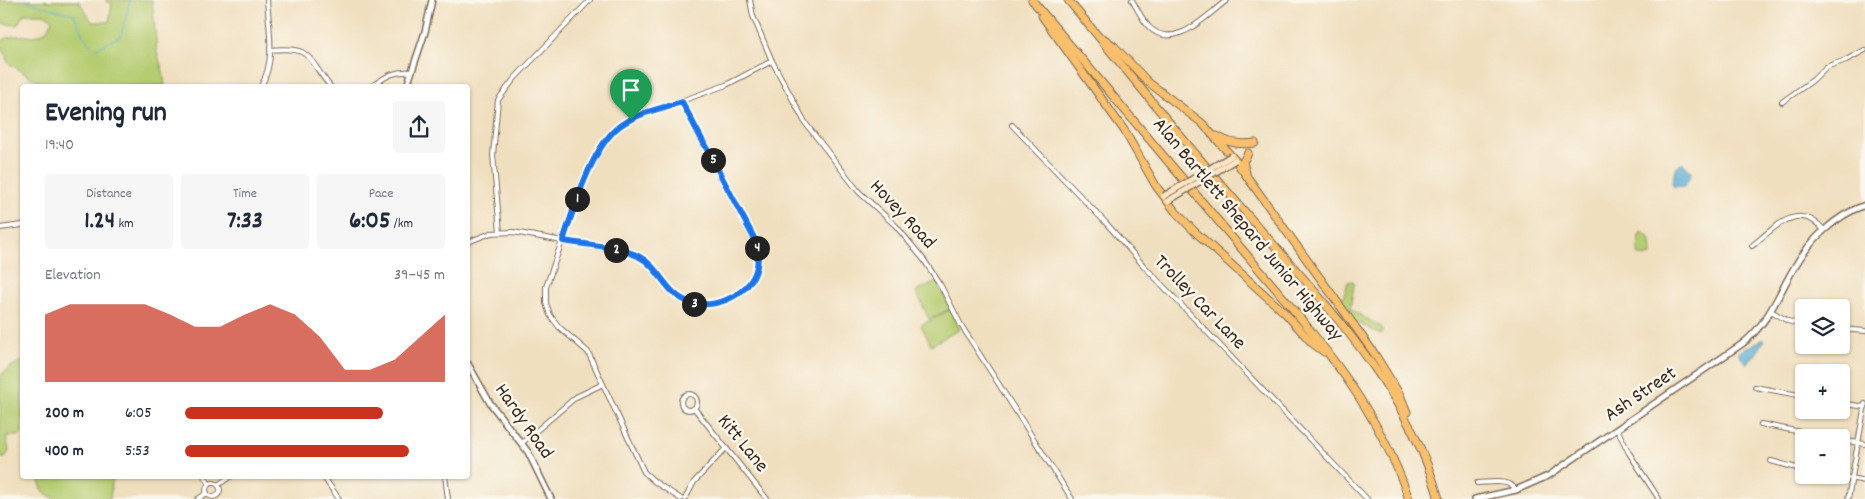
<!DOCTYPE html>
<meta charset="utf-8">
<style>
:root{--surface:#fff;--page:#f6f6f7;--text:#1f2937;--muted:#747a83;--accent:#c8321e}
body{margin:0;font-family:Dekko,sans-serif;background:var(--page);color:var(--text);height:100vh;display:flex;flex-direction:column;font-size:19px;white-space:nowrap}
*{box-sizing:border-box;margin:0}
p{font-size:16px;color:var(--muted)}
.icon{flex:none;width:28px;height:28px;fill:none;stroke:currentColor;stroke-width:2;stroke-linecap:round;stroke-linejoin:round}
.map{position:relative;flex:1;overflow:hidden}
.details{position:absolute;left:20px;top:84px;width:450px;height:395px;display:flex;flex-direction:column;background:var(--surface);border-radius:5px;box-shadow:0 1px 4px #0004}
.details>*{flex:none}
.controls{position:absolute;left:1795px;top:299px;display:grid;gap:10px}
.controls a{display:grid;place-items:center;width:55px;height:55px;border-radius:5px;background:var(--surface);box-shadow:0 1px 4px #0004;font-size:25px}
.pin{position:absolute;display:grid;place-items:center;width:42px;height:42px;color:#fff;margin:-51px -21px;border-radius:50% 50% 50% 0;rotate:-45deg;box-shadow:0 0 5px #0007}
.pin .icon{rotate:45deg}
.km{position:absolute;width:25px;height:25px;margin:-12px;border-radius:50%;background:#222;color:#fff;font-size:14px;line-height:25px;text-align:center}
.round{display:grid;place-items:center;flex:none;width:52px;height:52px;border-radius:5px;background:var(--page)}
.headline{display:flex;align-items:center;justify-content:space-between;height:85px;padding:0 25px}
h1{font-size:28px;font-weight:700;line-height:38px}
.figures{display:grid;grid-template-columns:repeat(3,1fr);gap:8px;height:85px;padding:5px 25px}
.figures div{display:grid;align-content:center;border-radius:5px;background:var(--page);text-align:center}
.figures b{font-size:25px;font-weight:700}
.figures small{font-size:14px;font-weight:400}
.figures p{font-size:14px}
.chart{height:140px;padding:10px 25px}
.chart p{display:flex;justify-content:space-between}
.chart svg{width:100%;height:90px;margin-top:5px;fill:var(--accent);opacity:.7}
ul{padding:0 25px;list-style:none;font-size:16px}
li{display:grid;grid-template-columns:80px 60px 1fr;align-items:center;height:38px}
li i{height:12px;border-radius:6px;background:var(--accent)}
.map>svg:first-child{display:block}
.green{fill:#b5cc71;stroke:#787b48}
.water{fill:#57aad2;stroke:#496a78}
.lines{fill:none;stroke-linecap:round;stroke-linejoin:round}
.stream{stroke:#57aad2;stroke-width:1}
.minor-casing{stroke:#7a6956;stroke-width:6}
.tertiary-casing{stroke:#7a6956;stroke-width:8}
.motorway-casing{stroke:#7a6956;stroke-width:9}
.minor{stroke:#fff;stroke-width:4}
.tertiary{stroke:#fff;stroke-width:5}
.motorway{stroke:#f9bf6c;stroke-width:7}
.secondary-bridge-casing{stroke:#7a6956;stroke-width:8;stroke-linecap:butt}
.secondary-bridge{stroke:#fde5c4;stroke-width:5.5}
.route-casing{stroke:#fff;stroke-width:10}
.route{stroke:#1a73e8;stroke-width:6}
.labels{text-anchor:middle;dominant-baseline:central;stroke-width:5;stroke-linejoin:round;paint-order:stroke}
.street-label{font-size:20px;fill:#3b2a1e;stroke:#fbf7ec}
</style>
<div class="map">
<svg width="1865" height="499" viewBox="0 0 1865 499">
<rect width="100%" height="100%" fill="#fbf7ec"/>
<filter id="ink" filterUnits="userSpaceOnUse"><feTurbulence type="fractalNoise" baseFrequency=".02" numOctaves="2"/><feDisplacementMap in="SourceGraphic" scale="10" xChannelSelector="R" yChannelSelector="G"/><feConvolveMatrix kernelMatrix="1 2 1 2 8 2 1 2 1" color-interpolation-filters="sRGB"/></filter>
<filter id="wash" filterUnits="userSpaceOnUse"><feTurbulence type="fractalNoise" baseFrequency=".0096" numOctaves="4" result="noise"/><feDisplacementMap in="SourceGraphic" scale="20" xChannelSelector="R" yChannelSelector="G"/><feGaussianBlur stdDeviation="1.12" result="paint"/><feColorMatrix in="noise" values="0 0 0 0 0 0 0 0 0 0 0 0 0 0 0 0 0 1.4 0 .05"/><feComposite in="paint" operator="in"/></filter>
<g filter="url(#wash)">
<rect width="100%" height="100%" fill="#f0dfbf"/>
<g class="green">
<path d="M0,0L79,1L92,22H109L112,4L105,0H152L157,52L163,72L165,86H46L8,63C7,56 0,49 0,43C18,25 43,50 52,19L44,14H24L17,25L5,24L0,21Z"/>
<path d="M1641,232C1652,235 1650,246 1651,255L1644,257L1638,254L1639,236Z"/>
<polygon points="1353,281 1354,285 1350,309 1381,327 1383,331 1381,334 1340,315 1339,310 1348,282"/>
<polygon points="937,282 950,309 929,319 916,291"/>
<polygon points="950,310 960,329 931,345 921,325"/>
<polygon points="22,361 22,433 19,436 6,436 9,451 5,458 2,458 0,452 0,376 10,367"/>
<polygon points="37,476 116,476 112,482 110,499 54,499 43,491"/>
</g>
<g class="water">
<path d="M1681,164H1684L1691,172L1690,177L1684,186L1674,187L1672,182C1674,176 1675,167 1681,164Z"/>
<polygon points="1763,339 1765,340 1754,357 1747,364 1739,356 1739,352"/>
</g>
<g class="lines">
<polyline class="stream" points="23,0 52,9 74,14 83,36 95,49 121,36 130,0"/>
</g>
</g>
<g filter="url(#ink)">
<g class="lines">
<g class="minor-casing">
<g id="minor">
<polyline points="750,0 753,16 772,61 806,124 859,192 896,226 924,260 941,286 961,325 1072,499"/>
<path d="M1132,0C1137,9 1142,19 1149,27C1174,52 1207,15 1227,0"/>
<path d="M270,50C313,46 306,57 330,86"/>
<path d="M261,86C276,61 269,28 267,0"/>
<path d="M372,86C385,77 394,70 412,72"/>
<polyline points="1782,102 1813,80 1826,67 1846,60 1865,50"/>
<polyline points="1012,125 1106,223 1143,265 1367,499"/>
<polyline points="0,228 22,225"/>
<polyline points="500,232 493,155 498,100 514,79 590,0"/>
<path d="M468,242L491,233L513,232L629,253C639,257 648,261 655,269C661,276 664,285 671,291C691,310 722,307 742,291C756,279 760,262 756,245L682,102"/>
<path d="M1752,246C1774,228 1798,200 1824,230"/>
<polyline points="1771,311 1788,321 1804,326"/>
<polyline points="1841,329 1865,331"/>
<polyline points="1755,387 1804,396"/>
<circle cx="689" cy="402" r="8"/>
<polyline points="1841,403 1865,407"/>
<polyline points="694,408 767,499"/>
<polyline points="1761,424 1831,438"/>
<polyline points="1617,429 1629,453 1659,499"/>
<polyline points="1841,440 1865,444"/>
<polyline points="522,443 576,397 603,384"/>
<polyline points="1771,461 1804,470"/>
<polyline points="1834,475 1865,481"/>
<polyline points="204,476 209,484"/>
<polyline points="323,476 339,499"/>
<polyline points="445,476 448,499"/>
<path d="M1477,483C1489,483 1509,478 1516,490"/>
<circle cx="213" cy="490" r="7"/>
<polyline points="218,485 231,476"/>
<polyline points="198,499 207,493"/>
<polyline points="681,499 655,482 644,472 588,352 559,327 550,315 546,303 546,287 583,181 608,138 615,129 631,119 726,85 772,61"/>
<polyline points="685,499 694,482 726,448"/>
<polyline points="1848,499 1865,404"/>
</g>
</g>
<g class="tertiary-casing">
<g id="tertiary">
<polyline points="407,86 425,32 432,0"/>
<polyline points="468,364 490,403 528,452 551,499"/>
<path d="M1475,499L1516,490L1548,476L1742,344C1768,324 1778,295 1794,268C1810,240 1835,216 1865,205"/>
</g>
</g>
<g class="motorway-casing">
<g id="motorway">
<path d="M1032,0C1098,78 1164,157 1230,235C1300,319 1373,393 1409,499"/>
<path d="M1068,0C1129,73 1189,148 1252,220C1326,305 1407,387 1439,499"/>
<polyline points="1042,16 1124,130 1156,186 1175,211 1193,230 1285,313 1312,343 1324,352"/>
<polyline points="1103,38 1114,46 1148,82 1202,123 1235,160 1374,353 1400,395 1407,412"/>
<path d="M1217,136C1229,144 1241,145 1255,143"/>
<polyline points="1246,173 1243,162 1248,153"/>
</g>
</g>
<use href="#minor" class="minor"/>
<use href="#tertiary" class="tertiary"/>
<use href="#motorway" class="motorway"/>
<g class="secondary-bridge-casing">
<g id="secondary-bridge">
<polyline points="1164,196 1231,156"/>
<polyline points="1168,201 1235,160"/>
</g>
</g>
<use href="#secondary-bridge" class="secondary-bridge"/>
</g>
</g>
<g class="lines" filter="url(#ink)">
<g class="route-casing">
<path id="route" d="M682,102L754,238C764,266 754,288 726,300C715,304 704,306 692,303C664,295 662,268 638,256C616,246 587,245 563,241C574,208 592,145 621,125C638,113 662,108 682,102Z"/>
</g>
<use href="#route" class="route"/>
</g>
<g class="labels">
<g class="street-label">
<text transform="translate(902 215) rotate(47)">Hovey Road</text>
<text transform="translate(1247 230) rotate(50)">Alan Bartlett Shepard Junior Highway</text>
<text transform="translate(1199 303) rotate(46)">Trolley Car Lane</text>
<text transform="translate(1641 395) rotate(-34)">Ash Street</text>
<text transform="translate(523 422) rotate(55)">Hardy Road</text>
<text transform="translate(742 444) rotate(51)">Kitt Lane</text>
</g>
</g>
</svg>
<div class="controls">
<a><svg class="icon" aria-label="layers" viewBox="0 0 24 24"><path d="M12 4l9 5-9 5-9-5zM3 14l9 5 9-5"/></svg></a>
<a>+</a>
<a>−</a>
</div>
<div class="pin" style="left:631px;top:120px;background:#1e9e55"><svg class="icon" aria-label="arrive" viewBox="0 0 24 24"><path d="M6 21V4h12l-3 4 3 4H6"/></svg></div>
<b class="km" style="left:577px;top:199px">1</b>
<b class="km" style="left:616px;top:250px">2</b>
<b class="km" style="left:694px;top:304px">3</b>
<b class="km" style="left:757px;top:248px">4</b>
<b class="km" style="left:713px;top:160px">5</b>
<section class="details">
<div class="headline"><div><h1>Evening run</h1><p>19:40</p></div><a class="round"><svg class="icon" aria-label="share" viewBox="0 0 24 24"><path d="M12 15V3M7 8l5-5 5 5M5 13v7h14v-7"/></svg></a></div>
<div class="figures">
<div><p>Distance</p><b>1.24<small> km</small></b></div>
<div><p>Time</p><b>7:33</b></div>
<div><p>Pace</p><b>6:05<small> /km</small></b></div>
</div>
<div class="chart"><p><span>Elevation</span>39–45 m</p>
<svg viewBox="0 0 160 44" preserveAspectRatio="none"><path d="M0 44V11L10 6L20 6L30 6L40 6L50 11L60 17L70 17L80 11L90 6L100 11L110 22L120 38L130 38L140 33L150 22L160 11V44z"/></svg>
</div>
<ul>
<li><b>200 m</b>6:05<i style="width:76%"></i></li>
<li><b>400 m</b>5:53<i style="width:86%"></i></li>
</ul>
</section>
</div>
